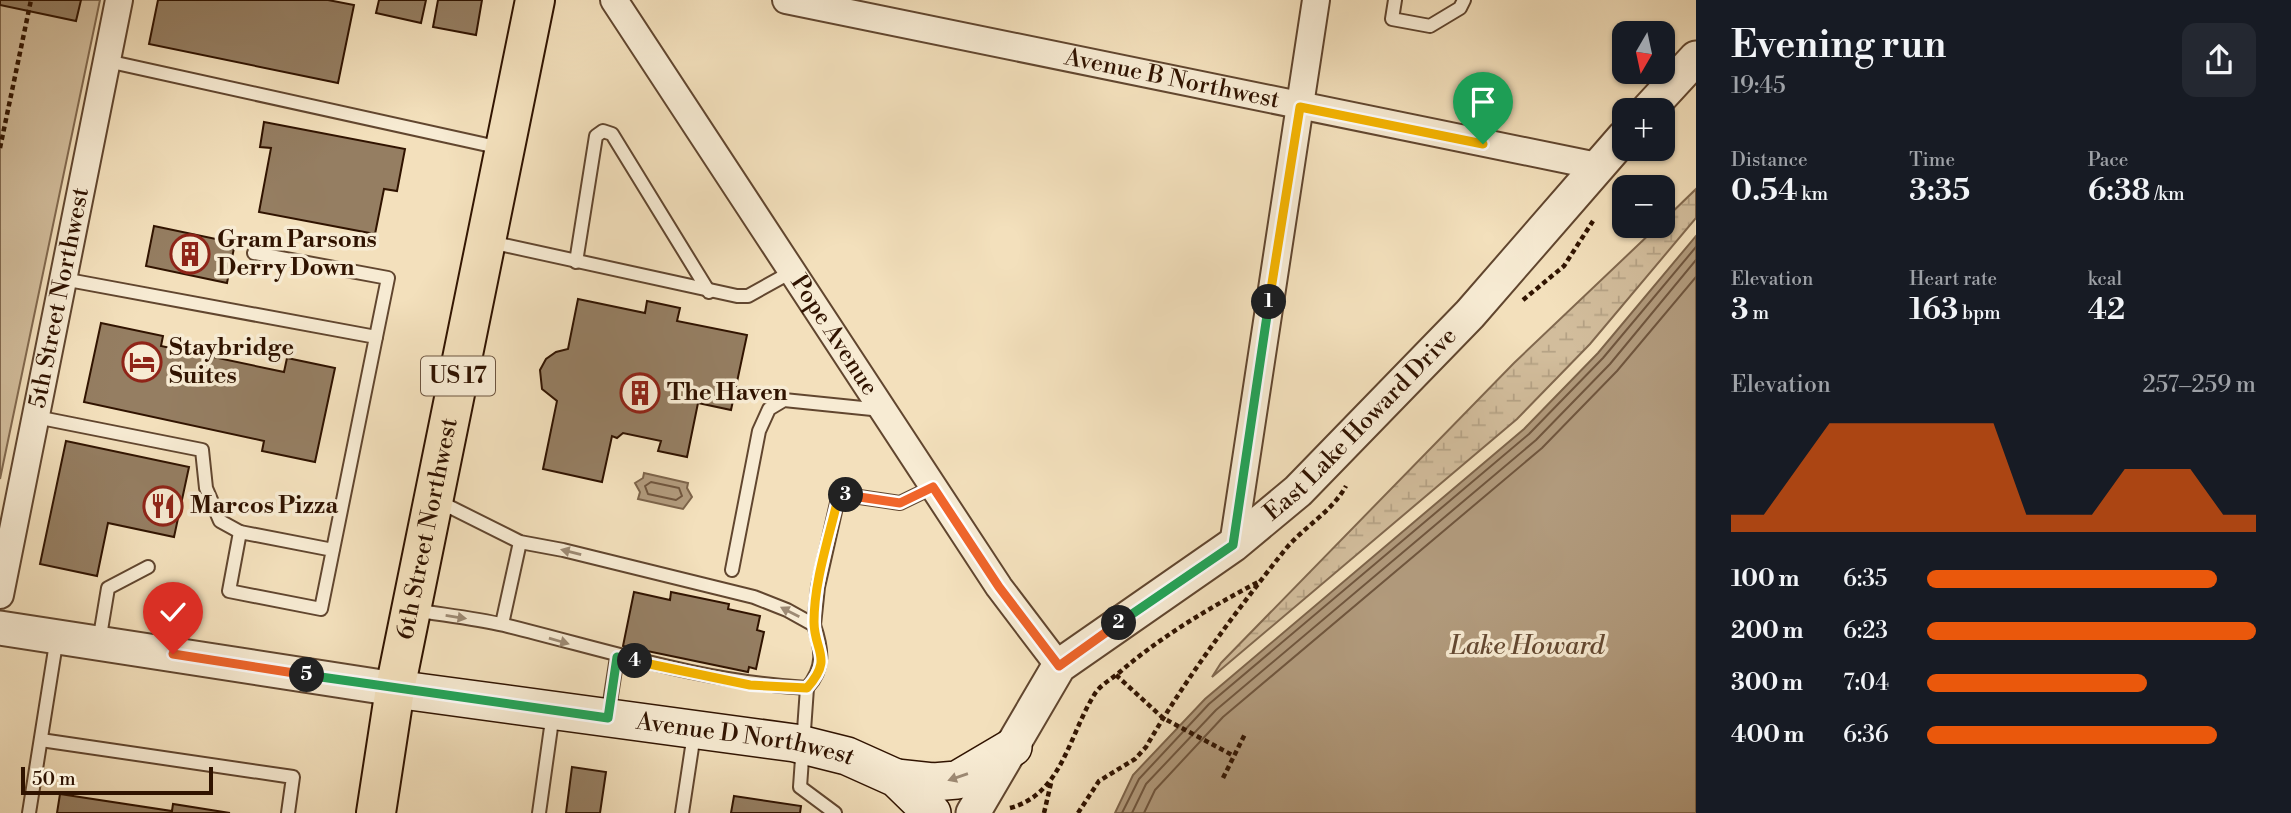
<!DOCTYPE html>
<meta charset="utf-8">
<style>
:root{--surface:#171b24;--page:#242831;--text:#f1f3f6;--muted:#9ea1a6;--accent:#ea580c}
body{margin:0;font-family:"Libre Bodoni",serif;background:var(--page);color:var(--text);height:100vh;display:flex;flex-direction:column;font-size:26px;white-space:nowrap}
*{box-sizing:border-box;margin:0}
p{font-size:23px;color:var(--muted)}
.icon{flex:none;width:38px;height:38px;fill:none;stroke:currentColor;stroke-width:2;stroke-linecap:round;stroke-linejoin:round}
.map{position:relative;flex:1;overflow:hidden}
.side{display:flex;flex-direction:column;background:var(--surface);width:595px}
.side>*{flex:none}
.needle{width:46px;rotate:189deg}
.buttons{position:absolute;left:1612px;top:21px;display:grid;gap:14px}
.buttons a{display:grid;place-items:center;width:63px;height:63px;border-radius:14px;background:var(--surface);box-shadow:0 2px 5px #0004;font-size:35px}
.scale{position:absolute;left:21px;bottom:18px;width:192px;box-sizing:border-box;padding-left:7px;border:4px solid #301300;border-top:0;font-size:19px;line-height:24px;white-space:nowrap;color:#301300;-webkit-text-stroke:5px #f7ebd3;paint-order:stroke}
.pin{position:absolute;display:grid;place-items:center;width:60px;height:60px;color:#fff;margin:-72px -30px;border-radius:50% 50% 50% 0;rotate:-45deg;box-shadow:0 0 7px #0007}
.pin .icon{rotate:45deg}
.km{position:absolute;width:35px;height:35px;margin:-18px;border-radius:50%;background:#222;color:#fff;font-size:19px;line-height:35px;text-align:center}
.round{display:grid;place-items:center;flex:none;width:74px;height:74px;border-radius:14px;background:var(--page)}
.overview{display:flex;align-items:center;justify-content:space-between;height:119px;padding:0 35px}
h1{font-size:38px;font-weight:600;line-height:52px}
.metrics{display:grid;grid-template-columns:repeat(3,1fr);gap:10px;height:119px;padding:7px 35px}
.metrics div{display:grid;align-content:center}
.metrics b{font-size:30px;font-weight:600}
.metrics small{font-size:19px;font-weight:400}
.metrics p{font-size:19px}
.chart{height:196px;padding:14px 35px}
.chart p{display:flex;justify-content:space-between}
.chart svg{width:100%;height:126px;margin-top:7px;fill:var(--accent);opacity:.7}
ul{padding:0 35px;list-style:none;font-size:23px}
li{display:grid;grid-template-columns:112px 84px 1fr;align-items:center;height:52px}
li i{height:18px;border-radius:9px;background:var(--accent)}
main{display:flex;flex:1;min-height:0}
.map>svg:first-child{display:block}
.green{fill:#d2bd9c;stroke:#81684e;stroke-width:2}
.wetland{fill:url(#wetland-marsh);stroke:#81684e;stroke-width:2}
.water{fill:#b19a7c;stroke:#7d644a;stroke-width:2}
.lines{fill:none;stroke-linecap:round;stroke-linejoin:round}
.shore{stroke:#70563e;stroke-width:2}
.building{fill:#957e62;stroke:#301300;stroke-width:2}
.service-casing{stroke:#61462f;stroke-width:16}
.minor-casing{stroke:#61462f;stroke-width:30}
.tertiary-casing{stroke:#61462f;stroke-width:37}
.secondary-casing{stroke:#301300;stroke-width:40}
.trunk-casing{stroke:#301300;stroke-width:42}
.path{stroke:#301300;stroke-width:4.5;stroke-dasharray:5 3.5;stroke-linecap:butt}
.service{stroke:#f7ebd3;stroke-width:12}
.minor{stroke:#f7ebd3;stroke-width:26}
.tertiary{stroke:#f7ebd3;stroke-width:33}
.secondary{stroke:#f7ebd3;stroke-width:37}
.trunk{stroke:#f3e0bc;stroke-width:38}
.oneway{fill:#9d8a74}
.split-1-casing{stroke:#fff;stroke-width:14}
.split-2-casing{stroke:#fff;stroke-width:14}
.split-3-casing{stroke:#fff;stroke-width:14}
.split-4-casing{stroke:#fff;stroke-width:14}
.split-5-casing{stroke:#fff;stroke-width:14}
.split-6-casing{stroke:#fff;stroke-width:14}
.split-1{stroke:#f5b400;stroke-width:9}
.split-2{stroke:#22a559;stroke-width:9}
.split-3{stroke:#f0652b;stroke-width:9}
.split-4{stroke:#f5b400;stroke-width:9}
.split-5{stroke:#22a559;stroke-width:9}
.split-6{stroke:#f0652b;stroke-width:9}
.labels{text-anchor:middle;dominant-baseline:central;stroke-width:7;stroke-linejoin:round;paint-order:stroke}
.shield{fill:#f7ebd3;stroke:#6c543f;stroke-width:2}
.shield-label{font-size:23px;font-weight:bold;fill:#301300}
.street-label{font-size:24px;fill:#301300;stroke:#f7ebd3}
.poi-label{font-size:24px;font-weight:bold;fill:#301300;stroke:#f7ebd3;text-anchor:start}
.water-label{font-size:26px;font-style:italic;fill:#644932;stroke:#f7ebd3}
</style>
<main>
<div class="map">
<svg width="1696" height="813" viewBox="0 0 1696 813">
<defs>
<pattern id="wetland-marsh" width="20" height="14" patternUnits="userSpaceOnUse" patternTransform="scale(1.75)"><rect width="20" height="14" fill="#d2bd9c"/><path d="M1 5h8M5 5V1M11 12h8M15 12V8" fill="none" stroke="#b5a285"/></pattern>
</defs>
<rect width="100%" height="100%" fill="#f3e0bc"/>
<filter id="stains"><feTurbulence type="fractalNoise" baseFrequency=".00286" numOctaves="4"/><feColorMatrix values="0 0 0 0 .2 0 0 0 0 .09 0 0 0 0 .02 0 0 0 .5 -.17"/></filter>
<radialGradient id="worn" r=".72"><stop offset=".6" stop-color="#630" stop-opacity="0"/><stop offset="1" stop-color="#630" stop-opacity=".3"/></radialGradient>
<polygon class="green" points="0,0 100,0 0,479"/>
<polygon class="wetland" points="1696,189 1696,218 1590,344 1517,419 1212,677 1221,663 1514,363 1658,226 1662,226 1663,221"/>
<g class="water">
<polygon points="1696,236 1696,813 1115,813 1133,775 1205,699 1524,429 1598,353"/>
<polygon points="644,473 688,483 687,488 692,497 683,509 638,499 640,492 635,483 643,478"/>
</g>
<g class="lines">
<g class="shore">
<polygon points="651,482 679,488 682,496 676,500 648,494 645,486"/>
<polyline points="1122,813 1139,779 1209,704 1529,434 1603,358 1696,247"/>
<polyline points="1132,813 1146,784 1216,710 1536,440 1610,364 1696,260"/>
<polyline points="1144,813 1155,790 1223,717 1542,448 1617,371 1696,277"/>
</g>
</g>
<g class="building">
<polygon points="0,0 81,0 76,21 0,5"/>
<polygon points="158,0 328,0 354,5 338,83 149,44"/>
<polygon points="379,0 426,0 421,23 376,13"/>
<polygon points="438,0 482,0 476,35 433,27"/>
<polygon points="264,122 405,149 397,191 384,189 375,234 259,212 271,148 260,147"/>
<polygon points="154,226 235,243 227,283 146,266"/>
<polygon points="578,299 645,313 647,301 680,308 677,321 747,335 731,410 698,403 687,457 658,451 661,441 623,433 617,438 612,436 602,482 543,469 557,401 542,389 540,370 546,359 556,352 568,349"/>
<polygon points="101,323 163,336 161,346 284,372 287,358 335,368 315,462 262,451 264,441 84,402"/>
<polygon points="66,441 189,467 174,537 108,523 97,576 40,564"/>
<polygon points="634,592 670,600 671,592 729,604 728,609 760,616 757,630 764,632 756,669 749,667 748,672 623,646"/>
<polygon points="572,767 606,772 600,813 566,813"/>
<polygon points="60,794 172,811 173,804 230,813 57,813"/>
<polygon points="734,796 801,806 800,813 731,813"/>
</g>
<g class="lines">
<g class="service-casing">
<g id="service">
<polyline points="1395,0 1392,19 1430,26 1460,8 1464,0"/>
<polyline points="107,61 501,148"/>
<polyline points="490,242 737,296 748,296 793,271"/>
<polyline points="254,253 388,278 376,337"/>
<polyline points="576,262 596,136 603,131 612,134 709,292"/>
<polyline points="63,279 376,337 321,609 229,591 240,532 333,550"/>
<polyline points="36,417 202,450 206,488 220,521 240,532"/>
<polyline points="732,570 759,431 769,409 784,400 882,410"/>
<path d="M414,610C444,615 474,618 504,625C606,650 701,682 807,688C825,668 822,649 814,625L787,610L754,597L563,550L520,542L436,500"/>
<polyline points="502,624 520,542"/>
<polyline points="814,625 818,587 839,494 900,503 933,487"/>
<polyline points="99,642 108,588 148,567"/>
<polyline points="807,688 800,787 835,813"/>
<polyline points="608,715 617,657"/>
<polyline points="41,740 293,777 288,813"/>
<polyline points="29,813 57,637"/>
<polyline points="539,813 553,713"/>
<polyline points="682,813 694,734"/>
</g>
</g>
<g class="minor-casing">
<g id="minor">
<path id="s1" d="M614,0L999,587L1059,666"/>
<path id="s2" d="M786,0L1597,166"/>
<polyline points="1233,545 1316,0"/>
<path id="s3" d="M0,595L119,0"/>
</g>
</g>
<g class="tertiary-casing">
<g id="tertiary">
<polyline points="1648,110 1696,58"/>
<polyline points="0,628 395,689"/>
<path id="s4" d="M973,813L1059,666L1233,545L1298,491L1470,314L1624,137"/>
</g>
</g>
<g class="secondary-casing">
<g id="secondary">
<path id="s5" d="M395,689L795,743L847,756L896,778L932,813"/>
<polyline points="896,778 933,782 957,780 1013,747"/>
</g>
</g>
<g class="trunk-casing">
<g id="trunk">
<path id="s6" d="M376,813L395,689L535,0"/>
</g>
</g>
<g class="path">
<polyline points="0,148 31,0"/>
<polyline points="1523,300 1564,266 1593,221"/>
<polyline points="1116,675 1163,718 1234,756"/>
<polyline points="1223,778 1245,734"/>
<path d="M1010,808C1063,794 1069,733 1096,692C1102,684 1113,678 1121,671C1163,635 1211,607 1260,581"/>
<polyline points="1044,813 1051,783"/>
<path d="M1078,813L1099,781L1135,759L1146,747C1186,678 1234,614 1284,551C1303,527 1331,513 1346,486"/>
</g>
<use href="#service" class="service"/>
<use href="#minor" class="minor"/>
<use href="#tertiary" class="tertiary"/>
<use href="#secondary" class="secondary"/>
<use href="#trunk" class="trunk"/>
</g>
<defs><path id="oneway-solid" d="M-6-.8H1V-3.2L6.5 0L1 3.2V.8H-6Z" transform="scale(1.75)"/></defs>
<g class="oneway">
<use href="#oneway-solid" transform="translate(571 552) rotate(-166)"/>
<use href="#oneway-solid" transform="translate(790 612) rotate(-153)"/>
<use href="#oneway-solid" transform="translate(456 617) rotate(9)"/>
<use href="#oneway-solid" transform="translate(559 641) rotate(16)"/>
<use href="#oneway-solid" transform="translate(958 777) rotate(161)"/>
</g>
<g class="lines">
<g class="split-1-casing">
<polyline id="split-1" points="1269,302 1300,107 1483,144"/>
</g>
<g class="split-2-casing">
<polyline id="split-2" points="1119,623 1233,545 1269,302"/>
</g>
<g class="split-3-casing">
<polyline id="split-3" points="846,495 900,503 933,487 999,587 1059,666 1119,623"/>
</g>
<g class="split-4-casing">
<path id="split-4" d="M635,661L750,685L807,688C834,658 814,651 814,622C814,580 830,535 839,494L846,495"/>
</g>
<g class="split-5-casing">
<polyline id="split-5" points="307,675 608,718 617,657 635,661"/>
</g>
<g class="split-6-casing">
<polyline id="split-6" points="173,654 307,675"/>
</g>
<use href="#split-1" class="split-1"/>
<use href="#split-2" class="split-2"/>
<use href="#split-3" class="split-3"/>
<use href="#split-4" class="split-4"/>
<use href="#split-5" class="split-5"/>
<use href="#split-6" class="split-6"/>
</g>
<defs>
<g id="building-ring" transform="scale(2.0125)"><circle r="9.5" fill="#f7ebd3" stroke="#8f2418" stroke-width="1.5"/><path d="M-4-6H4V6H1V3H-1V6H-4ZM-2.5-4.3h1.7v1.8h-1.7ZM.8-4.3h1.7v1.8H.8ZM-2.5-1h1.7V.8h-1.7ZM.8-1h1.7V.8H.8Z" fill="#8f2418"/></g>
<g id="hotel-ring" transform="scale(2.0125)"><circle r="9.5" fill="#f7ebd3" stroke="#8f2418" stroke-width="1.5"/><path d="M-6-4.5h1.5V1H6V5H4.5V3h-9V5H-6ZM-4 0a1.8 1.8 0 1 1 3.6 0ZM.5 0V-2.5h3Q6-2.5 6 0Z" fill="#8f2418"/></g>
<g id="restaurant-ring" transform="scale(2.0125)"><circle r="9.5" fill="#f7ebd3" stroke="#8f2418" stroke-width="1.5"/><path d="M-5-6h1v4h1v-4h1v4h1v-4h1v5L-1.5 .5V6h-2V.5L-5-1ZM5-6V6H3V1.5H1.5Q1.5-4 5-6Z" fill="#8f2418"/></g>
</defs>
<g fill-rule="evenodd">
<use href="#building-ring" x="190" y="254"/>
<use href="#hotel-ring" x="142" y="362"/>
<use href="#building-ring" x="640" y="393"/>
<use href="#restaurant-ring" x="163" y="506"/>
</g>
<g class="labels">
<rect class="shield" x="421" y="356.5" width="74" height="39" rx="5"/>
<g class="shield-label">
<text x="458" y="376">US 17</text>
</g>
<g class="street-label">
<text stroke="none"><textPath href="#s2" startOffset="394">Avenue B Northwest</textPath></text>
<text stroke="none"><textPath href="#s3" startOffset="303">5th Street Northwest</textPath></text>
<text stroke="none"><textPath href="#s1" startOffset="401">Pope Avenue</textPath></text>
<text stroke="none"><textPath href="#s4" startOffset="558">East Lake Howard Drive</textPath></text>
<text stroke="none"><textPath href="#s6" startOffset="289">6th Street Northwest</textPath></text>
<text stroke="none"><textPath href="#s5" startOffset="354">Avenue D Northwest</textPath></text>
</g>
<g class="poi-label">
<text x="217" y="240">Gram Parsons<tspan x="217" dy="28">Derry Down</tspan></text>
<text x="169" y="348">Staybridge<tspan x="169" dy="28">Suites</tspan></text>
<text x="667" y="393">The Haven</text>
<text x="190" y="506">Marcos Pizza</text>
</g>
<g class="water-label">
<text x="1527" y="646">Lake Howard</text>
</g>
</g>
<rect width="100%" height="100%" filter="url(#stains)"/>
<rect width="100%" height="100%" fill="url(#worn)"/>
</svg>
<div class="buttons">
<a><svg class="needle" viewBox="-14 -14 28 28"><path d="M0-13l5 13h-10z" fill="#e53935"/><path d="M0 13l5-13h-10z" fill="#9ea1a6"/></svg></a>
<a>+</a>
<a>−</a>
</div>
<div class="scale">50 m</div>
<div class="pin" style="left:1483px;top:144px;background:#1e9e55"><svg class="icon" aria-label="arrive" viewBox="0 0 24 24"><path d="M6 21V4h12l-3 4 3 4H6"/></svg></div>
<div class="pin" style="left:173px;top:654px;background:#d93025"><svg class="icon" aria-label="check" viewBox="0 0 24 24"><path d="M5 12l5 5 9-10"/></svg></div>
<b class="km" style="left:1269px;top:302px">1</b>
<b class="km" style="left:1119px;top:623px">2</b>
<b class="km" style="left:846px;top:495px">3</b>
<b class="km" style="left:635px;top:661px">4</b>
<b class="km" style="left:307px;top:675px">5</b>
</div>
<section class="side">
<div class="overview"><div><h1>Evening run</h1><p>19:45</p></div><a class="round"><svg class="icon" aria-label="share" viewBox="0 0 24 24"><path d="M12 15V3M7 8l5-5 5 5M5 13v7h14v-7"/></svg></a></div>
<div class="metrics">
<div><p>Distance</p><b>0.54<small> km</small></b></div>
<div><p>Time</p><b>3:35</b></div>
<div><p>Pace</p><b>6:38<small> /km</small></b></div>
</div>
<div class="metrics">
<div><p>Elevation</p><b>3<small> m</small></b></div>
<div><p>Heart rate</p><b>163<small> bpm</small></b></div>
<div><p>kcal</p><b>42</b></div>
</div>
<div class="chart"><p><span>Elevation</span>257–259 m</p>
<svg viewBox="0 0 160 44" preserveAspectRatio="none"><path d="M0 44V38L10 38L20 22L30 6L40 6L50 6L60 6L70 6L80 6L90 38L100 38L110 38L120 22L130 22L140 22L150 38L160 38V44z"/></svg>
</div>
<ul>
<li><b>100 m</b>6:35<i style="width:88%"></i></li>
<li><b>200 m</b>6:23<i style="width:100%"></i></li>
<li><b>300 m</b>7:04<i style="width:67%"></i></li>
<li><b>400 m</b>6:36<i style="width:88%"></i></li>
</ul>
</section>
</main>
